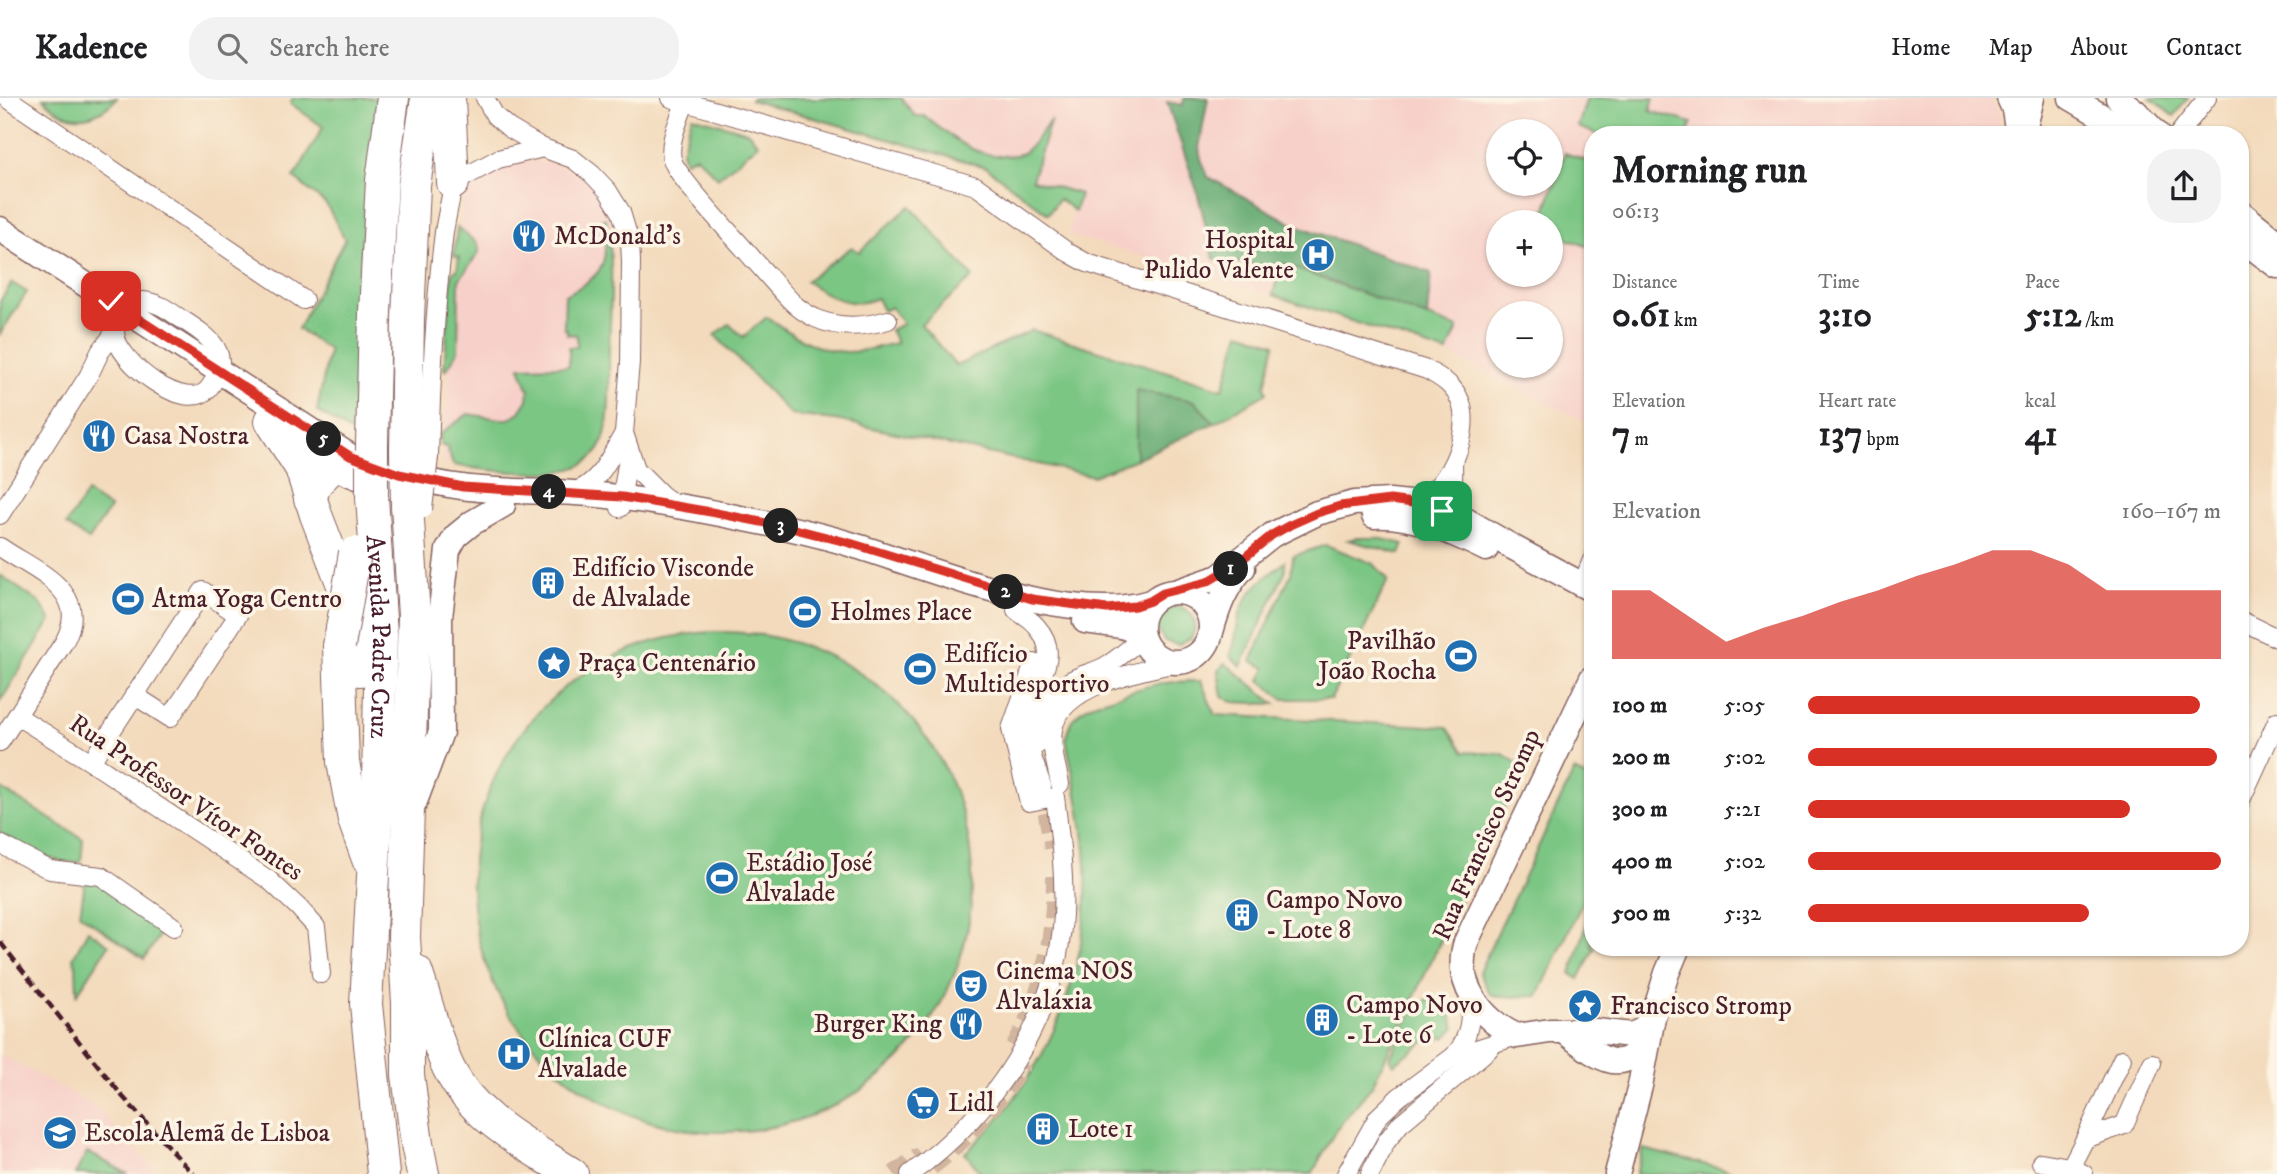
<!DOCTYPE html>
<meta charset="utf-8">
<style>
:root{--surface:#fff;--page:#f2f2f2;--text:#202124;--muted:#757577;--line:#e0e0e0;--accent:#d93025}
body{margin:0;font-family:"IM FELL DW Pica",serif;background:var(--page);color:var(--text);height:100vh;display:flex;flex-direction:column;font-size:26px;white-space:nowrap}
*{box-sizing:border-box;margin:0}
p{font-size:23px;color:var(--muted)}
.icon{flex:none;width:38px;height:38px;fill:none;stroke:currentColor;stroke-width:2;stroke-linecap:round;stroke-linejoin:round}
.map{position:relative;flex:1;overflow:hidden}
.drawer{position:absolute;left:1584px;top:28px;width:665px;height:830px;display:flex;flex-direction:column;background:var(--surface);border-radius:28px;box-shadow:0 2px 5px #0004}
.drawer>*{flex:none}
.controls{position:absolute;left:1486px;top:21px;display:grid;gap:14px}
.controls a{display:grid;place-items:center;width:77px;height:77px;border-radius:50%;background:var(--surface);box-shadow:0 2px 5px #0004;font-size:35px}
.pin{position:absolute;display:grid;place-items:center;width:60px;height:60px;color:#fff;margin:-30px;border-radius:14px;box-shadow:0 4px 10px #0006}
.km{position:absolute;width:35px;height:35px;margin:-18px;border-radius:50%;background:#222;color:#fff;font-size:19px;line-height:35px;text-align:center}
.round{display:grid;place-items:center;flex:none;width:74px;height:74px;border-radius:28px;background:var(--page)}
.head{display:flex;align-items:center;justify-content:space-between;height:119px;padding:0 28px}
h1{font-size:38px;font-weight:800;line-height:52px}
.figures{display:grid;grid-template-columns:repeat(3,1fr);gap:10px;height:119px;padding:7px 28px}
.figures div{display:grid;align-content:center}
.figures b{font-size:35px;font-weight:800}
.figures small{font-size:19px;font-weight:400}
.figures p{font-size:19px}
.chart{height:196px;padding:14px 28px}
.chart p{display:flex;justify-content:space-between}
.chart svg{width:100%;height:126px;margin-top:7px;fill:var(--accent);opacity:.7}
ul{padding:0 28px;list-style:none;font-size:23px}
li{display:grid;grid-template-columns:112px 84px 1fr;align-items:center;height:52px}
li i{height:18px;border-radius:9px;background:var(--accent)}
header{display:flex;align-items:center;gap:42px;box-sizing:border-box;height:98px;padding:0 35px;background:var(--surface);border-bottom:2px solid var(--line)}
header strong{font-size:33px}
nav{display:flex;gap:38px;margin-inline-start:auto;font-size:24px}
.search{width:490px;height:63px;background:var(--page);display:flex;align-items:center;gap:18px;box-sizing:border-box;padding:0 24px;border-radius:28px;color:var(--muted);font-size:26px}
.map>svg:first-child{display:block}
.built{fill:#f7d1c9;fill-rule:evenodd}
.green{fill:#7cc684;stroke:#637258;stroke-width:2}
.forest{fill:#65ab72;stroke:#58654e;stroke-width:2}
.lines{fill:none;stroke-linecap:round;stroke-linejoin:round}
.street-tunnel{stroke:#d1b59f;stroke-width:18;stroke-dasharray:18 9;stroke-linecap:butt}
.street-casing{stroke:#85605e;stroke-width:20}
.secondary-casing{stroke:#85605e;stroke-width:27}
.highway-casing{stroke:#85605e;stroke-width:34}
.street{stroke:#fff;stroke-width:18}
.secondary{stroke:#fff;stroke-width:24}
.highway{stroke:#fff;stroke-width:32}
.rail{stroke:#4a1f2b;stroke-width:4.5;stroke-dasharray:10 5;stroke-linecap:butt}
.street-bridge-casing{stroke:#85605e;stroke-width:20;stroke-linecap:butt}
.highway-bridge-casing{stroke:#85605e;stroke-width:34;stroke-linecap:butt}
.street-bridge{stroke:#fff;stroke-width:18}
.highway-bridge{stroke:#fff;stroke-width:32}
.route-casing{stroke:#fff;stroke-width:14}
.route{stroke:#d93025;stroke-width:9}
.labels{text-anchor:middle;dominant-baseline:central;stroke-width:7;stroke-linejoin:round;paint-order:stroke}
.poi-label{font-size:26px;fill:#4a1f2b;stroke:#fcf5e5;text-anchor:start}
.street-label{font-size:26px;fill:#4a1f2b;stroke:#fcf5e5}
</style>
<header>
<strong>Kadence</strong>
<div class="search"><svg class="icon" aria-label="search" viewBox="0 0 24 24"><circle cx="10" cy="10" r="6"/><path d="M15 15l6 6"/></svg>Search here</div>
<nav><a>Home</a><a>Map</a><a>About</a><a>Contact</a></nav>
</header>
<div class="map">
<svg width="2277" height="1076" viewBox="0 0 2277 1076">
<rect width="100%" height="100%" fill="#fcf5e5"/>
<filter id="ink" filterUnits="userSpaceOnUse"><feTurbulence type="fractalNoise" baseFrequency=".0143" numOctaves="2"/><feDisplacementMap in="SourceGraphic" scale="14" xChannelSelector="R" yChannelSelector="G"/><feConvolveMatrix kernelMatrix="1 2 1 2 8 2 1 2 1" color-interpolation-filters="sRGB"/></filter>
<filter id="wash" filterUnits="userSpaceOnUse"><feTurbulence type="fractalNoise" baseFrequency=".00686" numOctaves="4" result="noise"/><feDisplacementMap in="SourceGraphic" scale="28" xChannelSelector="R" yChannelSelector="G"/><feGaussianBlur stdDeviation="1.57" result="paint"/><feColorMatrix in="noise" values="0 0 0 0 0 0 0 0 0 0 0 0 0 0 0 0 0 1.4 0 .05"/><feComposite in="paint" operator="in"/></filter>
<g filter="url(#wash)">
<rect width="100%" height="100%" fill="#f3dabc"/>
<g class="built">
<path d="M744,0H1991L1999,17L2000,27L1998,37H1592V327L1414,239L1070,137L1069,129L1080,96ZM1498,33H1550V86H1498ZM1498,124H1550V177H1498ZM1498,215H1550V268H1498Z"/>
<polygon points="529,63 554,65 577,75 593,88 607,110 614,132 604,340 538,373 442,364 463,102 481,79 503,67"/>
<polygon points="0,956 96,1009 159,1076 0,1076"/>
</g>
<g class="green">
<path d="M43,0H117C94,25 66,26 43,0Z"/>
<path d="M293,0H377C362,111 357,223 352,335L317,313L329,252L298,231L345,141L326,106L294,80L323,29L290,5Z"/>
<path d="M752,0H901L915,18H924C949,36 969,57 1001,58C1007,58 1017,58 1023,55C1032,49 1045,30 1051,21L1032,82L1080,96L1075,113L1059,101L1048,116L986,69L751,2Z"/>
<polygon points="1587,0 1654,0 1650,13 1692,25 1687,37 1599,37 1578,29"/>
<polygon points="2150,0 2188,0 2174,18"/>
<polygon points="692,18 748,34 758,46 718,80 696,58 685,63 682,53"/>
<polygon points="1565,55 1592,65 1592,150 1551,135 1550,124 1541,124"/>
<path d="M910,108L973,179L921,226L956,268L1032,232L1223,291L1240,234L1275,246L1265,288L1267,295L1214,325L1194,303L1136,293V361L1093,378L836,322L791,317L715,237L729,226L743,239L767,219C791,236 816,254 847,254C863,254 881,248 897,245L890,232L903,226L891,209L883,213L877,200C852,212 827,198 806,183L852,149L859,154Z"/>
<path d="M606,120C615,163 610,210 609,254C609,279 611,317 604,340C602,350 594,359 585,365C559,382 485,372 453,367L447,349L440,347V336L468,316L500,321H509L520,314L528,302L529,293L520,269L569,268V249H577V237L567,236V231H564L565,197C603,179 611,165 602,123Z"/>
<polygon points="457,129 478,146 479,154 459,182 458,253 446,273 444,271 452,174 457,173 459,159 454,158"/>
<polygon points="1281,165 1458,230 1447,255 1273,197"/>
<polygon points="12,185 27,194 0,236 0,203"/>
<polygon points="87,395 110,410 89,442 66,427"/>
<polygon points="1356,440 1377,440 1404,446 1400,456 1348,442"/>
<polygon points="1326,447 1374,466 1388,482 1331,601 1283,601 1260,582 1266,570 1251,563 1291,476 1293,458"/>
<path d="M1285,464V474L1241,568L1230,558C1236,545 1236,533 1239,519C1245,494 1265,479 1285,464Z"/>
<polygon points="0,477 40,505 51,522 0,604"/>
<path d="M1175,508C1193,511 1200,524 1191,540L1178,547L1164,543L1157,529L1161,515Z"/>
<circle cx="722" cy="784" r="250"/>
<polygon points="1225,565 1275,606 1233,604 1222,598 1218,573"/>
<path d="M1201,583L1215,617L1447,629L1464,654L1503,656L1523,669L1372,988L1337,1030L1312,1076H982L965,1055C1049,977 1095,867 1085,752C1082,715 1073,678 1066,641C1068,632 1069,623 1077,617C1086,607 1098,604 1111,600C1147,587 1163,583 1201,583Z"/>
<polygon points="1574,673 1592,682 1592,784 1538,898 1498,899 1490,896 1479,874"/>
<path d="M0,690L83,741L81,764C50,767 26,749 0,735Z"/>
<polygon points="99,781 166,828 144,861 80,816 85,784"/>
<polygon points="1592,809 1592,849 1595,849 1579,881 1571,876"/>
<polygon points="88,832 109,847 77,896 76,868 73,860"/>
<path d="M1428,901C1444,905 1452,914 1455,930L1447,939L1427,942L1394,966L1390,960C1399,939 1407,913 1428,901Z"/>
<polygon points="1643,1051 1743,1076 1636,1076"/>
<polygon points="87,1054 128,1076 75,1076"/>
</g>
<g class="forest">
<polygon points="1184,0 1208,0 1199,50 1201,61 1208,79 1293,126 1431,175 1427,219 1281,165 1279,171 1214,161 1197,93 1167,4 1183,7"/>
<polygon points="1136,292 1194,303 1214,325 1136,361"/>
</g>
</g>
<g filter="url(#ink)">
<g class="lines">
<g class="street-tunnel">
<polyline points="1042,688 1053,750"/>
<path d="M1014,949C1044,897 1055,837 1055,778"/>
<path d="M931,1069C968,1040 999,1006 1023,965"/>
<polyline points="894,1076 921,1057"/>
</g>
<g class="street-casing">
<g id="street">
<polyline points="7,0 304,202"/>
<polyline points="485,0 495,18 509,30 543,50 573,61 592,76 608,93 621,114 630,144 631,163 630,264 624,335 636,371 662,397 673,405"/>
<path d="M671,0L976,88L1069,155L1087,165L1427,272C1442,280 1455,288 1461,305C1472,337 1446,397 1412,404"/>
<path d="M685,4C680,21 668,43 672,61C676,79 738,143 753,161C766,175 779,191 793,205C799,211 807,216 815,220C839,231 864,229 888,222"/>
<polyline points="2178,37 2207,0"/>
<polyline points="453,85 498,61 543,50"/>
<path d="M141,203C156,203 168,212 180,220C208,238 236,255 209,290C187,318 117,264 115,235C115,222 131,209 141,203Z"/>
<path d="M429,359C431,284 435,208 444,134C447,115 452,96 455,76"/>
<path d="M1453,366C1454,385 1450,405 1462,420"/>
<path d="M573,394C600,386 611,357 624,335"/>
<polyline points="620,410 629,354"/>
<polyline points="0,417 89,277 100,254 115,234"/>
<path d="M0,449C34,473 93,492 64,544L0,644"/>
<polyline points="1582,487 1592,462"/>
<path d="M1016,512C1023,518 1032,522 1037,529C1066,561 1028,591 1026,625C1025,646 1036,668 1042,688"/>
<polyline points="2240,522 2277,540"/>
<polyline points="17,618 91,664 269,782 299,810 316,829 321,876"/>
<path d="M1037,647C1036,618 1049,592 1076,580C1086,575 1098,573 1107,567C1120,560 1131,549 1142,539"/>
<polyline points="91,664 203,493 238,517 170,620 134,597"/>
<path d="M1060,686C1057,669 1050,649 1053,632C1060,586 1144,572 1182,564"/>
<polyline points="2240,704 2277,623"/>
<polyline points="0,746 50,772 101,778 174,829"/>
<path d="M1454,958C1471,939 1471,918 1470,893"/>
<polyline points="2085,1041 2122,961"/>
<polyline points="2041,1064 2070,1069 2084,1076"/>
<path d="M910,1076C993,1016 1057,921 1063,817C1065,777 1060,738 1055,699L1029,704L1011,631L1034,565"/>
<polyline points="1346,1076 1378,1019 1399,999 1454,958 1517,938"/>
<polyline points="1370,1076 1386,1044 1400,1026 1489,951"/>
<polyline points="2067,1076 2085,1041 2124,1027 2152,965"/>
</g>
</g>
<g class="secondary-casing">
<g id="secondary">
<polyline points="2009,0 2014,11 2018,37"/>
<polyline points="2071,0 2120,29 2128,37"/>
<polyline points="2118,0 2136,14 2158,37"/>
<polyline points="2023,37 2032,0"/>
<polyline points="2240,114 2277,144"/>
<path d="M0,131L350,358C386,373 424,384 462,389C504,395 547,392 589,396C641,401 693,410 745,421C781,428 818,436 853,447C932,471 1071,529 1150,504"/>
<polyline points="2240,140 2277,168"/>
<path d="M289,333C300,340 308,351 318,359C339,374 362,381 386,388"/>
<path d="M1374,418C1414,416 1451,434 1486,451"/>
<polyline points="1178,493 1219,479 1272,437 1317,415 1354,405 1390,403 1428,407 1462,420 1514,450 1592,492"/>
<circle cx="1176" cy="529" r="35"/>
<polyline points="1085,523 1122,528 1141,535"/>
<path d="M1211,534C1218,509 1225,489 1243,470"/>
<path d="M1592,580L1466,844C1453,884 1481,922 1517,938L1550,933H1596L1631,937L1641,933L1653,919"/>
<polyline points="414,706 441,634 440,519 448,452 456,438 472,425 503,407"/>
<path d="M1564,933C1593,955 1625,987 1647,936"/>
<polyline points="1617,1076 1640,988 1653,919 1667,875 1678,849"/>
</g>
</g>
<g class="highway-casing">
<g id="highway">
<polyline points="449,0 453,85"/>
<polyline points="271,323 301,370 316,417 360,531 360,572"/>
<polyline points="372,346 375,214 382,82 393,0"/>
<polyline points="406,354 408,220 414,88 427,0"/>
<path id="s1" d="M372,399L381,536L378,687L366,906L383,1076"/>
<polyline points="310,401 316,385 333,368"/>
<polyline points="407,407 414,518 404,839 408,905 408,977 417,1046 423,1076"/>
<polyline points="339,548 343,664 354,722 368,761"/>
<path d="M416,873C427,904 435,942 449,971C474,1021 526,1046 572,1076"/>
</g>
</g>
<use href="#street" class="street"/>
<use href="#secondary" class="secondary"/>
<use href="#highway" class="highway"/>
<polyline class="rail" points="0,844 123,999 193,1076"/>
<g class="street-bridge-casing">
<polyline id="street-bridge" points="423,411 429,359"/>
</g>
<g class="highway-bridge-casing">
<g id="highway-bridge">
<polyline points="406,354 407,407"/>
<polyline points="372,399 372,346"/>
<polyline points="339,548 355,455"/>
</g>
</g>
<use href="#street-bridge" class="street-bridge"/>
<use href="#highway-bridge" class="highway-bridge"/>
</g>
</g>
<g class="lines" filter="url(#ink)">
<g class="route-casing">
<polyline id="route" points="111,203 350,358 399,376 463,389 622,399 711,414 791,430 850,445 1032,501 1107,511 1135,508 1150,503 1163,495 1207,484 1234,468 1272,437 1290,427 1317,415 1340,408 1390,402 1428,407 1444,412 1442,413"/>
</g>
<use href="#route" class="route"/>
</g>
<defs>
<g id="restaurant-disc" transform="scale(1.75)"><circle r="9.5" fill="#1f6fb2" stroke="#fcf5e5"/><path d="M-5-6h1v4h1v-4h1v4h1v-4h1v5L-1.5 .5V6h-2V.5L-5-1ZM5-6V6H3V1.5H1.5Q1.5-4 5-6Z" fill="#fff"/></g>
<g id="hospital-disc" transform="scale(1.75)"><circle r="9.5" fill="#1f6fb2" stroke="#fcf5e5"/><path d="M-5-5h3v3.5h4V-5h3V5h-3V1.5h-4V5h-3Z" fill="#fff"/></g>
<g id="building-disc" transform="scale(1.75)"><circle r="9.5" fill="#1f6fb2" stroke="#fcf5e5"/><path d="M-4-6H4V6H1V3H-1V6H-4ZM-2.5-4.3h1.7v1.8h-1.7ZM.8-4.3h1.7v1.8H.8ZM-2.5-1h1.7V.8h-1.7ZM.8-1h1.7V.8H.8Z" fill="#fff"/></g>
<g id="stadium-disc" transform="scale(1.75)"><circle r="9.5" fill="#1f6fb2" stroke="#fcf5e5"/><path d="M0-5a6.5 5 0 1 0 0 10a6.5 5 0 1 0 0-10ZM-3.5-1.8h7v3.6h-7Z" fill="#fff"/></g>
<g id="sight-disc" transform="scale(1.75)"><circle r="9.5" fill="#1f6fb2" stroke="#fcf5e5"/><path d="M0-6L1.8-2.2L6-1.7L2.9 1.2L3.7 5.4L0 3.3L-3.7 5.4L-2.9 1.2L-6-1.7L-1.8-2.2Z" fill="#fff"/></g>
<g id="theatre-disc" transform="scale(1.75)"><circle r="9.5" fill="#1f6fb2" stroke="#fcf5e5"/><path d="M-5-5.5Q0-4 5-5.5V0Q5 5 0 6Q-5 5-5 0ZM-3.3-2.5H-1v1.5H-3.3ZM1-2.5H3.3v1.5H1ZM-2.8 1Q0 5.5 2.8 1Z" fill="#fff"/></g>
<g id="supermarket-disc" transform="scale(1.75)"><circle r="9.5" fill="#1f6fb2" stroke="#fcf5e5"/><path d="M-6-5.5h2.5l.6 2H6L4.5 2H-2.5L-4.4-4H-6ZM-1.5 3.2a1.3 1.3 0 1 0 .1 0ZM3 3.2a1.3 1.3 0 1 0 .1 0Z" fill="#fff"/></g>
<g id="school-disc" transform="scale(1.75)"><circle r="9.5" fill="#1f6fb2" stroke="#fcf5e5"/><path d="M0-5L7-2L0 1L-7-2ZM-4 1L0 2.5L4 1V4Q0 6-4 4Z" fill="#fff"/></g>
</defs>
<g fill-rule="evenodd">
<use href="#restaurant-disc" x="529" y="138"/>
<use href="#hospital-disc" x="1318" y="157"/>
<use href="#restaurant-disc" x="99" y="338"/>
<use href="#building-disc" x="548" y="485"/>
<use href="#stadium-disc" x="128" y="501"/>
<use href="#stadium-disc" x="805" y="514"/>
<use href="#stadium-disc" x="1461" y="558"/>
<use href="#sight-disc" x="554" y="565"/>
<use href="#stadium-disc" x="920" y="571"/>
<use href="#stadium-disc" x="722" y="780"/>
<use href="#building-disc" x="1242" y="817"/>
<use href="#theatre-disc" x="971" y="888"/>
<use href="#sight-disc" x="1585" y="908"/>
<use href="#building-disc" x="1322" y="922"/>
<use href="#restaurant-disc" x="966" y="926"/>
<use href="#hospital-disc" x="514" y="956"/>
<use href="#supermarket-disc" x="923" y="1005"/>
<use href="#building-disc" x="1043" y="1031"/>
<use href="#school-disc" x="60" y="1035"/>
</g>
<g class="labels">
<g class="poi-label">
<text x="554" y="138">McDonald's</text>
<text x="1294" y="142" text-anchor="end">Hospital<tspan x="1294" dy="30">Pulido Valente</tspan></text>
<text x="124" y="338">Casa Nostra</text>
<text x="572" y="470">Edifício Visconde<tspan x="572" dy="30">de Alvalade</tspan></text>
<text x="152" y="501">Atma Yoga Centro</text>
<text x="830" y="514">Holmes Place</text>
<text x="1436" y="543" text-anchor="end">Pavilhão<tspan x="1436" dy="30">João Rocha</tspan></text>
<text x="944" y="556">Edifício<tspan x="944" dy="30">Multidesportivo</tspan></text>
<text x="578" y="565">Praça Centenário</text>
<text x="746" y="765">Estádio José<tspan x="746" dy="30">Alvalade</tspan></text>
<text x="1266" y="802">Campo Novo<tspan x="1266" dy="30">- Lote 8</tspan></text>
<text x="996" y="873">Cinema NOS<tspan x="996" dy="30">Alvaláxia</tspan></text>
<text x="1346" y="907">Campo Novo<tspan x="1346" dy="30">- Lote 6</tspan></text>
<text x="1610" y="908">Francisco Stromp</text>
<text x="942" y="926" text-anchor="end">Burger King</text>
<text x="538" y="941">Clínica CUF<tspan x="538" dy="30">Alvalade</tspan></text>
<text x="948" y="1005">Lidl</text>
<text x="1068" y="1031">Lote 1</text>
<text x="84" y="1035">Escola Alemã de Lisboa</text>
</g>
<g class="street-label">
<text stroke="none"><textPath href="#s1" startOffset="140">Avenida Padre Cruz</textPath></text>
<text transform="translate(186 700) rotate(34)">Rua Professor Vítor Fontes</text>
<text transform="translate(1487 737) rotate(-66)">Rua Francisco Stromp</text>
</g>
</g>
</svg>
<div class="controls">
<a><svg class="icon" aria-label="locate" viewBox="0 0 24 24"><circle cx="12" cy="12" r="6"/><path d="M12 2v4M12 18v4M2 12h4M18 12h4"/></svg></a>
<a>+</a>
<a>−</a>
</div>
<div class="pin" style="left:1442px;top:413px;background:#1e9e55"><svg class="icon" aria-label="arrive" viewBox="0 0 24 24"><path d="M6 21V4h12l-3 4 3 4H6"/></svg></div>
<div class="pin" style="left:111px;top:203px;background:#d93025"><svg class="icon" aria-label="check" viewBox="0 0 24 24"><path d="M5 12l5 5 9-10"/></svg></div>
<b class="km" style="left:1231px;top:471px">1</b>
<b class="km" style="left:1006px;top:494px">2</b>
<b class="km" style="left:781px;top:428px">3</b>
<b class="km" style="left:549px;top:394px">4</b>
<b class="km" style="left:324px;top:341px">5</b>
<section class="drawer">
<div class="head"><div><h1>Morning run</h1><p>06:13</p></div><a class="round"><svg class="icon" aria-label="share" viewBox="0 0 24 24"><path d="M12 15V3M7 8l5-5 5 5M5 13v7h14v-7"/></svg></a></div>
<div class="figures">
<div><p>Distance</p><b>0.61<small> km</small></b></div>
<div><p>Time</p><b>3:10</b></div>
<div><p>Pace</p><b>5:12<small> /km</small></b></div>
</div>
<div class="figures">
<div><p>Elevation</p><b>7<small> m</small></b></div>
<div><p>Heart rate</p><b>137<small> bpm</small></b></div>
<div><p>kcal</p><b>41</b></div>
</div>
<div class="chart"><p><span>Elevation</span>160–167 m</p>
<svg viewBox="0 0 160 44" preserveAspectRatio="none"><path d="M0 44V20L10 20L20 29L30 38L40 33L50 29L60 24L70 20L80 15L90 11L100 6L110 6L120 11L130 20L140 20L150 20L160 20V44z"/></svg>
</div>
<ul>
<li><b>100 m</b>5:05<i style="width:95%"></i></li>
<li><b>200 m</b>5:02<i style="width:99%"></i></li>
<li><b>300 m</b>5:21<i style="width:78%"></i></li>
<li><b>400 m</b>5:02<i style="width:100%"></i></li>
<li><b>500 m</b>5:32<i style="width:68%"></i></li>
</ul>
</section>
</div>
